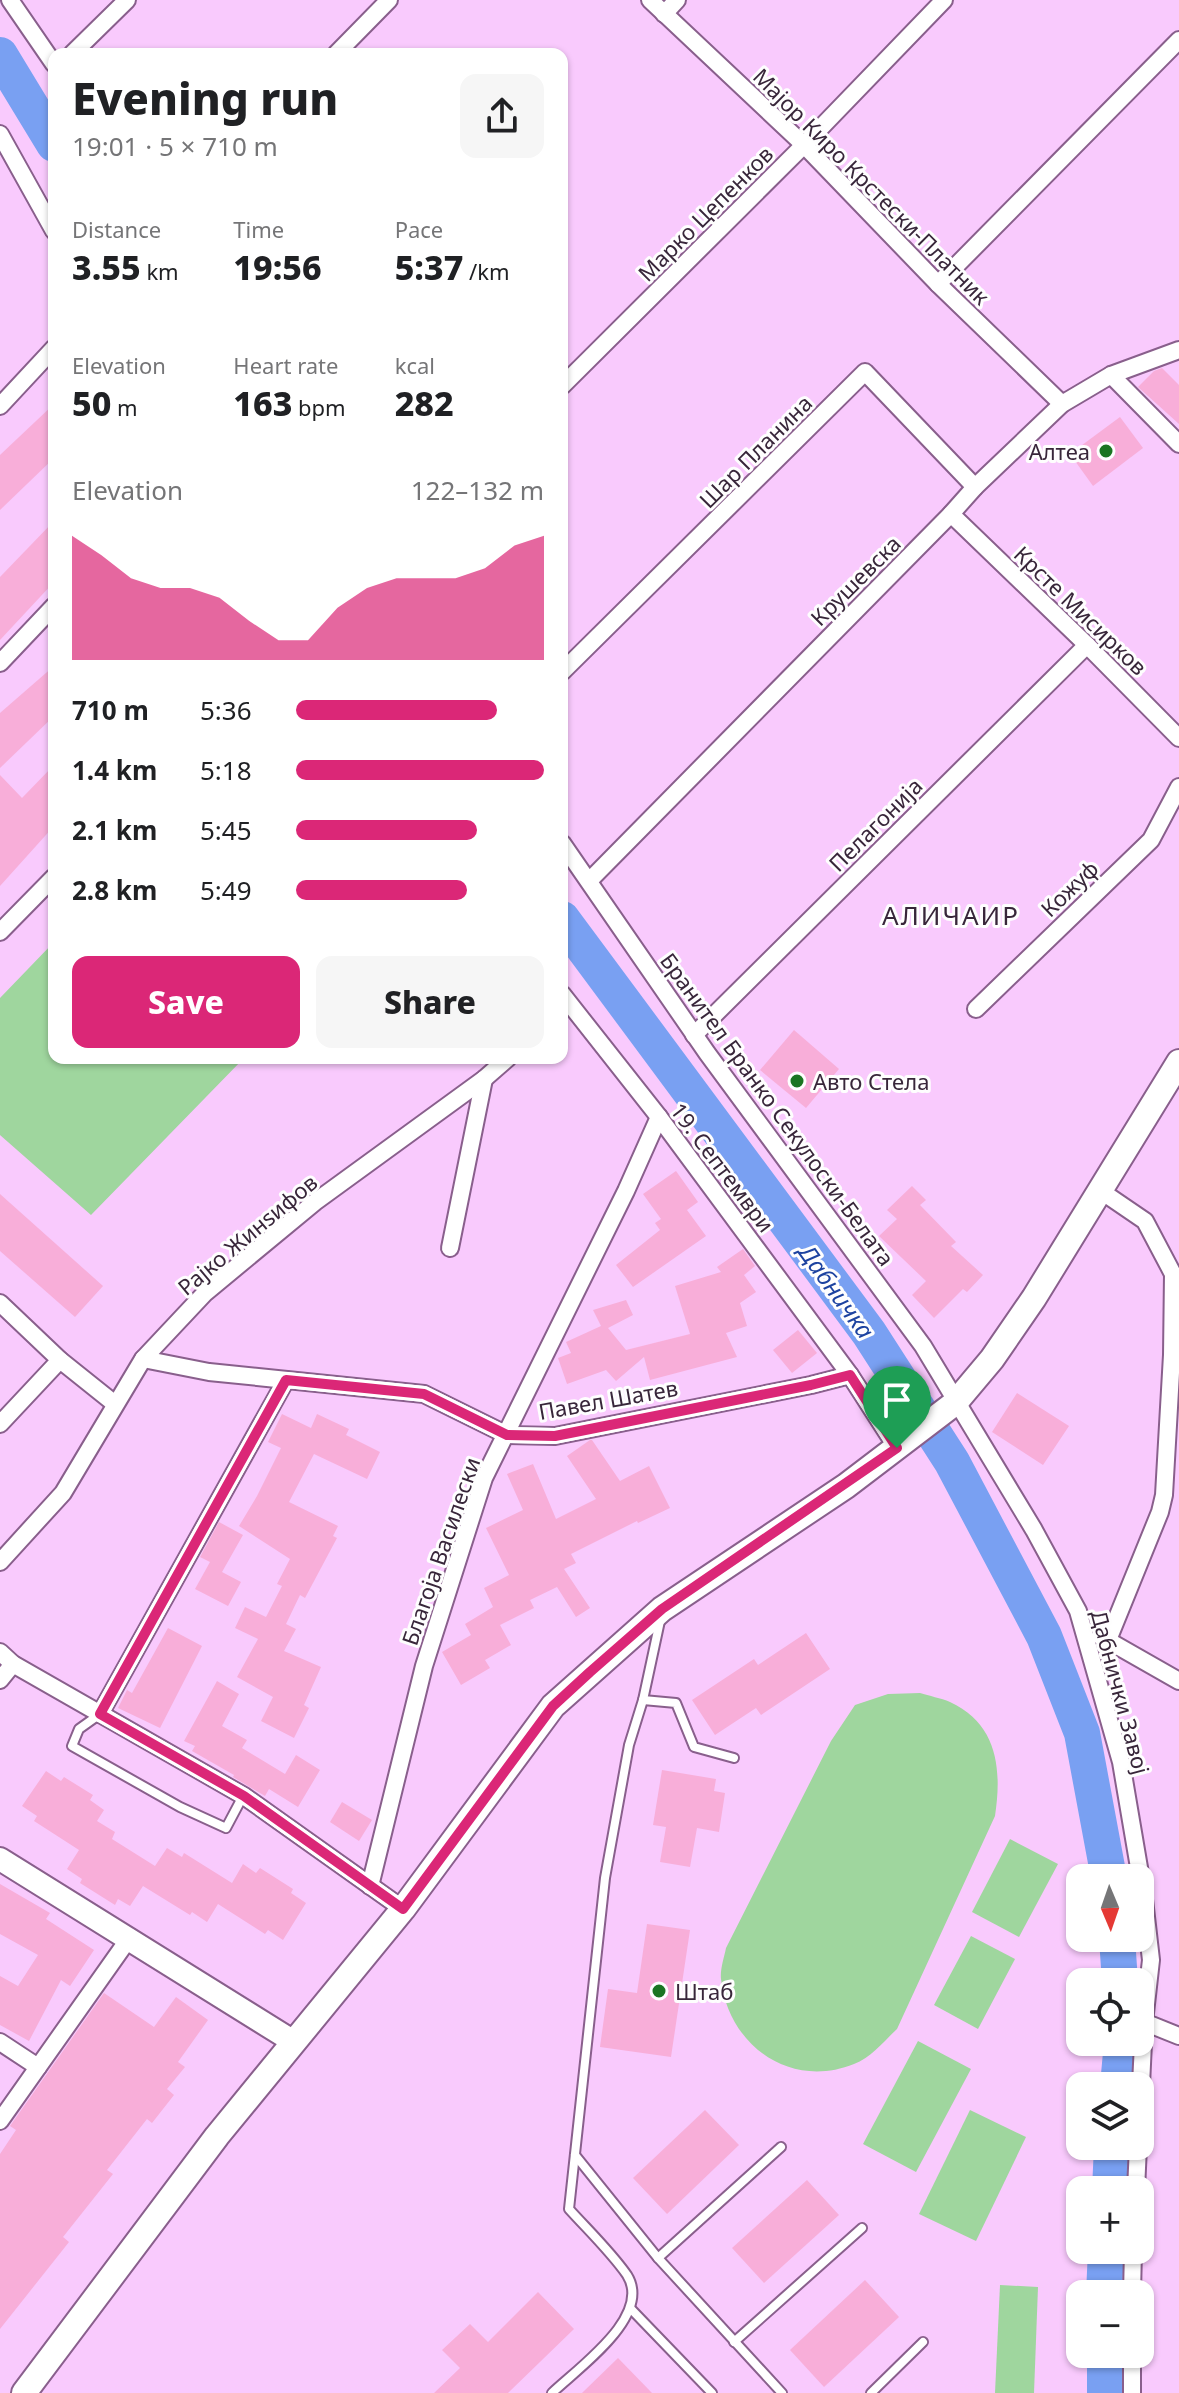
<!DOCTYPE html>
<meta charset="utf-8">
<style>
:root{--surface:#fff;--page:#f6f6f6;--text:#202124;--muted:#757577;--accent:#db2777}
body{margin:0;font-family:"Noto Sans",sans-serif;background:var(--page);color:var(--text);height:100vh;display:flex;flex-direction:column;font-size:30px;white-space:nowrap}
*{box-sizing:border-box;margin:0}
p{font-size:26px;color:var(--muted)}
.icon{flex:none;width:44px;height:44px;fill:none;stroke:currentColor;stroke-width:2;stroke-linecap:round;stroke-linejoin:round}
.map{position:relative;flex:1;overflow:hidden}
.panel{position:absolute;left:48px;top:48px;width:520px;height:1016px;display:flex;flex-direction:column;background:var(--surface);border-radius:16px;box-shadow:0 2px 6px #0004}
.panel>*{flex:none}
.needle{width:52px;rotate:178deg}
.tools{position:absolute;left:1066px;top:1864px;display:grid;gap:16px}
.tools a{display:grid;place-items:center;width:88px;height:88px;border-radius:16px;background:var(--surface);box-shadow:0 2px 6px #0004;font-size:40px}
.pin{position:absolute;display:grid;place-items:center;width:68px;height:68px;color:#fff;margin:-82px -34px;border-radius:50% 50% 50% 0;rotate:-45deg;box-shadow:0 0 8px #0007}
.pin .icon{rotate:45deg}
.round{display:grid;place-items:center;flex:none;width:84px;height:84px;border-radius:16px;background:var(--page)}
.headline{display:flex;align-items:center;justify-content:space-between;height:136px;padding:0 24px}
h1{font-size:44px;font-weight:800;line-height:60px}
.figures{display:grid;grid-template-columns:repeat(3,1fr);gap:12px;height:136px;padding:8px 24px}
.figures div{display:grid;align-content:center}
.figures b{font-size:34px;font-weight:800}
.figures small{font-size:22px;font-weight:400}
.figures p{font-size:22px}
.chart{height:224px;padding:16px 24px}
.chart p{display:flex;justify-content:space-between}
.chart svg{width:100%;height:144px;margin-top:8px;fill:var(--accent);opacity:.7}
.cta{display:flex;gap:16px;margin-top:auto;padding:16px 24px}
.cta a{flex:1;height:92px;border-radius:16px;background:var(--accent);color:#fff;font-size:32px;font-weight:800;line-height:92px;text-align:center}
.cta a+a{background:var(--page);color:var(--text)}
ul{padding:0 24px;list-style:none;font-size:26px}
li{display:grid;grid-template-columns:128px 96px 1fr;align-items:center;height:60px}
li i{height:20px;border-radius:10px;background:var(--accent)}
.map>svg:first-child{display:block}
.green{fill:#9fd69e}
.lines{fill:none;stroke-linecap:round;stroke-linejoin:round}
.river{stroke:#79a0f2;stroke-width:36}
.building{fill:#f8aed9}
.service-casing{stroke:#895f8c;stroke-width:12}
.minor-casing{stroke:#895f8c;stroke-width:20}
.tertiary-casing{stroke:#895f8c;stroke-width:26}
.secondary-casing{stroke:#895f8c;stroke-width:28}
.service{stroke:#fff;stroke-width:8}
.minor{stroke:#fff;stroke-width:16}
.tertiary{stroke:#fff;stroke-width:22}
.secondary{stroke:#fff;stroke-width:24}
.route-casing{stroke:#fff;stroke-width:16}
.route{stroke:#db2777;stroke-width:10}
.poi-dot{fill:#1b7522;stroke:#fefefe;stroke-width:3}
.labels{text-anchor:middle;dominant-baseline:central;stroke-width:6;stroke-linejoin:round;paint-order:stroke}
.street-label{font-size:22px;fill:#38263a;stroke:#fefefe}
.poi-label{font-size:22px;fill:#38263a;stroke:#fefefe;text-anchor:start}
.water-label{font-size:24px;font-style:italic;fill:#1d43a0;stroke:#fefefe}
.quarter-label{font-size:26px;letter-spacing:2px;fill:#38263a;stroke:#fefefe}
</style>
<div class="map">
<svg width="1179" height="2393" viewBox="0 0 1179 2393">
<rect width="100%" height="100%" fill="#f9cafd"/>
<g class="green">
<polygon points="54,942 54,1058 244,1058 91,1215 0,1135 0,998"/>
<path d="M920,1693C929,1696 941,1698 950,1702C998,1724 1002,1770 995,1816L897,2029C884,2041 871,2058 854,2064C790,2090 728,2045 721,1979C720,1969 724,1958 726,1948L831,1741L855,1705L888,1694Z"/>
<polygon points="1010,1839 1058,1864 1019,1937 972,1912"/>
<polygon points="971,1936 1015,1959 978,2029 934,2005"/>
<polygon points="918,2041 971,2069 916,2172 863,2144"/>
<polygon points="970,2110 1026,2137 976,2241 919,2214"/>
<polygon points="1000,2285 1038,2287 1034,2393 995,2393"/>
</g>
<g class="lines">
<g class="river">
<polyline points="0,55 54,144"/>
<polyline points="562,919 869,1333 952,1462 1044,1636 1082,1733 1109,1878"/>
<polyline points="1117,1938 1120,1982"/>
<polyline points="1118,2086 1122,2042"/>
<polyline points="1110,2190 1112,2146"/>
<polyline points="1104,2294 1106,2250"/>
<polyline points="1105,2354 1105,2393"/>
</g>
</g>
<g class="building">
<polygon points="1162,368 1179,385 1179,424 1138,387 1154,371"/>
<polygon points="54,404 54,458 0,510 0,455"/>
<polygon points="1120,417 1143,448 1093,486 1070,454"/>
<polygon points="54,521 54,582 0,640 0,577"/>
<polygon points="54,666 54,716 0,768 0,713"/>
<polygon points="54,765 54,826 0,886 0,775 22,798"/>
<polygon points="794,1030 839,1069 806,1108 760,1070"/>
<polygon points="676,1171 698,1202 687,1210 706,1236 633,1287 616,1265 660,1230 655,1223 661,1219 643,1194"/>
<polygon points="912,1186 926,1200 920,1205 956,1242 951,1246 983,1275 967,1292 963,1289 934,1318 912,1295 926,1281 879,1236 897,1219 887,1210"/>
<polygon points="0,1194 103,1286 75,1317 0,1251"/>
<polygon points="743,1249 755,1266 744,1275 756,1292 740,1303 747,1326 726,1333 737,1357 650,1380 644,1357 616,1381 606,1370 567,1384 558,1358 571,1353 566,1342 601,1326 593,1310 626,1300 633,1315 608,1328 626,1350 690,1334 675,1286 721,1272 717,1267"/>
<polygon points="798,1330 817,1353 792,1373 773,1350"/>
<polygon points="1017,1393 1069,1426 1043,1465 992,1432"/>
<polygon points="282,1414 311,1428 317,1414 349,1429 346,1435 380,1452 367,1479 314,1454 289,1502 338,1526 333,1536 337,1538 305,1598 300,1595 286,1624 296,1629 284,1651 321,1667 304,1705 309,1708 294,1738 261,1721 273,1697 237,1677 258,1639 235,1628 245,1607 266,1617 282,1586 277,1584 290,1559 239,1526 257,1496 281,1448 268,1442"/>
<polygon points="590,1440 592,1440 620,1481 649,1466 670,1508 638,1523 637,1521 571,1554 576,1563 564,1569 590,1608 576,1617 557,1587 530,1600 534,1608 500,1625 511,1645 485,1660 490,1668 461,1685 442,1652 471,1635 465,1624 493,1607 484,1588 509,1575 486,1528 523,1510 507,1474 533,1464 556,1519 596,1499 567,1456"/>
<polygon points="219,1522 243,1535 222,1572 241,1582 228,1606 195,1589 210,1562 200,1557"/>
<polygon points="168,1628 202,1646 160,1728 118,1708 127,1690 132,1693"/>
<polygon points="806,1633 830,1669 761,1715 756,1708 715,1735 692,1700 754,1659 758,1665"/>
<polygon points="217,1681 239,1694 222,1726 247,1740 242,1748 285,1774 296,1755 320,1770 298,1807 269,1789 265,1796 233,1777 234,1775 192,1751 195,1746 184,1741"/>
<polygon points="662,1770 716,1779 714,1791 725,1793 719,1832 697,1828 690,1867 660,1862 666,1827 653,1825"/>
<polygon points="46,1771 61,1781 64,1777 93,1795 90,1800 104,1810 97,1821 115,1832 112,1839 155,1866 167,1848 182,1857 184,1853 232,1883 243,1864 256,1873 260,1868 293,1889 291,1893 306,1903 283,1940 268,1930 265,1934 218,1904 207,1922 192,1912 190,1915 143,1886 130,1906 118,1899 115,1905 80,1883 82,1879 67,1869 79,1850 34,1821 37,1816 22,1806"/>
<polygon points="342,1802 372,1820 359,1841 330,1822"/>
<polygon points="0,1884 50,1913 46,1919 94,1950 70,1986 61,1980 29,2041 0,2025 0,1976 18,1986 38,1955 0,1934"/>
<polygon points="647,1924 690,1930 671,2057 600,2047 608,1989 637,1993"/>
<polygon points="104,1993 154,2027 176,1997 208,2020 178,2062 185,2067 167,2089 174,2095 152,2123 147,2119 107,2170 113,2174 63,2237 69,2242 0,2329 0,2154 16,2130 10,2126"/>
<polygon points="705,2110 739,2145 667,2214 633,2178"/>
<polygon points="807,2180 839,2215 764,2283 732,2248"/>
<polygon points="865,2280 899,2317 824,2387 790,2350"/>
<polygon points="538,2292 574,2329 508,2393 434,2393 460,2368 442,2350 470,2324 488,2342"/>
<polygon points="618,2358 652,2393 582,2393"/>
</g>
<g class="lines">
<g class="service-casing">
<g id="service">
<polyline points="643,1700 676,1703 694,1747 734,1758"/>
<polyline points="100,1714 79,1729 72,1746 180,1807 226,1828 243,1796"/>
<polyline points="575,2155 658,2258 782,2393"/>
<polyline points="658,2258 781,2147"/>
<polyline points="631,2309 712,2393"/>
<polyline points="734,2342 862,2228"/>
<path d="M552,2393C578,2368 653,2316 627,2275C611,2252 588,2230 569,2209L605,1878L629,1745L643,1700L660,1621"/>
<polyline points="871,2393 923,2342"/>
</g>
</g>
<g class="minor-casing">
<g id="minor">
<polyline points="10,0 54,64"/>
<polyline points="650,0 804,145 938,284 1062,404"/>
<polyline points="664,14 677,0"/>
<polyline points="72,54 127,0"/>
<polyline points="336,54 389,0"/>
<polyline points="0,134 54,231"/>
<polyline points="938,284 1179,40"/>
<polyline points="1111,375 1179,444"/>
<polyline points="562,386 804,145 944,0"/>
<polyline points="0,406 54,348"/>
<polyline points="951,514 1087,645 1179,738"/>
<polyline points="0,663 54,606"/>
<polyline points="562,672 865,372 975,487"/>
<polyline points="562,843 707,1053 923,1346 1034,1530 1078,1611 1121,1762 1143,1891 1151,1960 1144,2022 1140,2106"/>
<polyline points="589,881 951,514 975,487 1062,404 1111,375 1179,350"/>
<polyline points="0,932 54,877"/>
<polyline points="562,994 659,1117 850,1375 897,1448"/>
<polyline points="976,1009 1151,840 1179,787"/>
<polyline points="694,1035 1087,645"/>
<polyline points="1101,1191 1145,1221 1173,1274 1172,1355 1164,1495 1160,1512 1108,1640"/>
<polyline points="450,1248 484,1079"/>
<polyline points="0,1303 60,1360 115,1404"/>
<polyline points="143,1359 209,1372 424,1394 507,1435 555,1436 811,1385 850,1375"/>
<polyline points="0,1424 60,1360"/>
<polyline points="0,1562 63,1493 143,1359 205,1293 315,1202 484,1079 508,1058"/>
<polyline points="1100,1636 1179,1681"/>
<polyline points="0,1652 13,1664 244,1796 403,1909"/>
<polyline points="0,1680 13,1664"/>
<polyline points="100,1714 286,1380"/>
<polyline points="370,1886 424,1666 484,1478 626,1191 659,1117"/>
<polyline points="1144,2022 1179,2036"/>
<polyline points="0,2042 38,2067"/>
<polyline points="0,2121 130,1937"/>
<polyline points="1136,2190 1138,2146"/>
<polyline points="1132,2294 1133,2250"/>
<polyline points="1132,2354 1132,2393"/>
</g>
</g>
<g class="tertiary-casing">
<polyline id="tertiary" points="0,1859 294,2042"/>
</g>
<g class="secondary-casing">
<polyline id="secondary" points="24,2393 217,2136 403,1909 553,1706 662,1609 846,1486 955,1403 992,1359 1034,1298 1179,1062"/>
</g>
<use href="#service" class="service"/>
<use href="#minor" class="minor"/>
<use href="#tertiary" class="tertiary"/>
<use href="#secondary" class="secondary"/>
</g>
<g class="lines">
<g class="route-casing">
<polygon id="route" points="850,1375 897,1448 662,1609 590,1672 553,1706 403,1909 244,1796 100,1714 286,1380 424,1394 507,1435 555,1436 811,1385"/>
</g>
<use href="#route" class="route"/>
</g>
<g class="poi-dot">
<circle cx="1106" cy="451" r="8"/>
<circle cx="797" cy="1081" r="8"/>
<circle cx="659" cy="1991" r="8"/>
</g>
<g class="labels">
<g class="street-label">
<text transform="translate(872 186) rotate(45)">Мајор Киро Крстески-Платник</text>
<text transform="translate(705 213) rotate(-45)">Марко Цепенков</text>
<text transform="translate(755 451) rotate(-45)">Шар Планина</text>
<text transform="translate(855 580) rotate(-45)">Крушевска</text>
<text transform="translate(1081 610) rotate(44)">Крсте Мисирков</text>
<text transform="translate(875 824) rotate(-45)">Пелагонија</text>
<text transform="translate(1069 888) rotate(-44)">Кожуф</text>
<text transform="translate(778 1109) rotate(54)">Бранител Бранко Секулоски-Белата</text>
<text transform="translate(723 1167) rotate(53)">19. Септември</text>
<text transform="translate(247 1234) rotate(-40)">Рајко Жинѕифов</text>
<text transform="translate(608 1399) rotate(-10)">Павел Шатев</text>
<text transform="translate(440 1551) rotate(-71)">Благоја Василески</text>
<text transform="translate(1121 1692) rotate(75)">Дабнички Завој</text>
</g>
<g class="poi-label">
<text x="1090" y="451" text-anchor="end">Алтеа</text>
<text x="813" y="1081">Авто Стела</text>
<text x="675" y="1991">Штаб</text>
</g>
<g class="water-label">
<text transform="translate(837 1291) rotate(54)">Дабничка</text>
</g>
<g class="quarter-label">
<text x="951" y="915">АЛИЧАИР</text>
</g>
</g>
</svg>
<div class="tools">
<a><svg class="needle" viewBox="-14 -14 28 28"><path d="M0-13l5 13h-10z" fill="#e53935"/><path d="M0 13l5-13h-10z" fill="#757577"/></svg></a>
<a><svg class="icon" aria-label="locate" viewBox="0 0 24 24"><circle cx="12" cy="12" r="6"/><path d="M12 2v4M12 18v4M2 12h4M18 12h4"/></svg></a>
<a><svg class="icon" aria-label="layers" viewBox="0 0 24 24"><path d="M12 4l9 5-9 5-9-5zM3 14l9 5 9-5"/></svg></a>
<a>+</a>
<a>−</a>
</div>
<div class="pin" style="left:897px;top:1448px;background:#1e9e55"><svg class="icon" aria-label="arrive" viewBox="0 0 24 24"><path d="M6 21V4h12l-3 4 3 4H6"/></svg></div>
<section class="panel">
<div class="headline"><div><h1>Evening run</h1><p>19:01 · 5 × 710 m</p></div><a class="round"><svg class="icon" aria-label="share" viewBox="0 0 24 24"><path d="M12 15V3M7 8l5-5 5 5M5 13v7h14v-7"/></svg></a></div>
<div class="figures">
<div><p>Distance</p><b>3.55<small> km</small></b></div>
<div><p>Time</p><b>19:56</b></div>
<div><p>Pace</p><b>5:37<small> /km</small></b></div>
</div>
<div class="figures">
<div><p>Elevation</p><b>50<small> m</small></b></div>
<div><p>Heart rate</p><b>163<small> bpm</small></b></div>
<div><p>kcal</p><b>282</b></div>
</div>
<div class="chart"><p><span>Elevation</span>122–132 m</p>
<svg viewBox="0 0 160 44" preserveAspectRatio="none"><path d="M0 44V6L10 12L20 19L30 22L40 22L50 25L60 32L70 38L80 38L90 28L100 22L110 19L120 19L130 19L140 16L150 9L160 6V44z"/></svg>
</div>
<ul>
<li><b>710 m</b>5:36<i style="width:81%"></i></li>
<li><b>1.4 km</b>5:18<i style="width:100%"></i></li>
<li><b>2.1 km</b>5:45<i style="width:73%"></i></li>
<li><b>2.8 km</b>5:49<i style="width:69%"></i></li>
</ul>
<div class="cta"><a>Save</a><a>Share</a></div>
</section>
</div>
